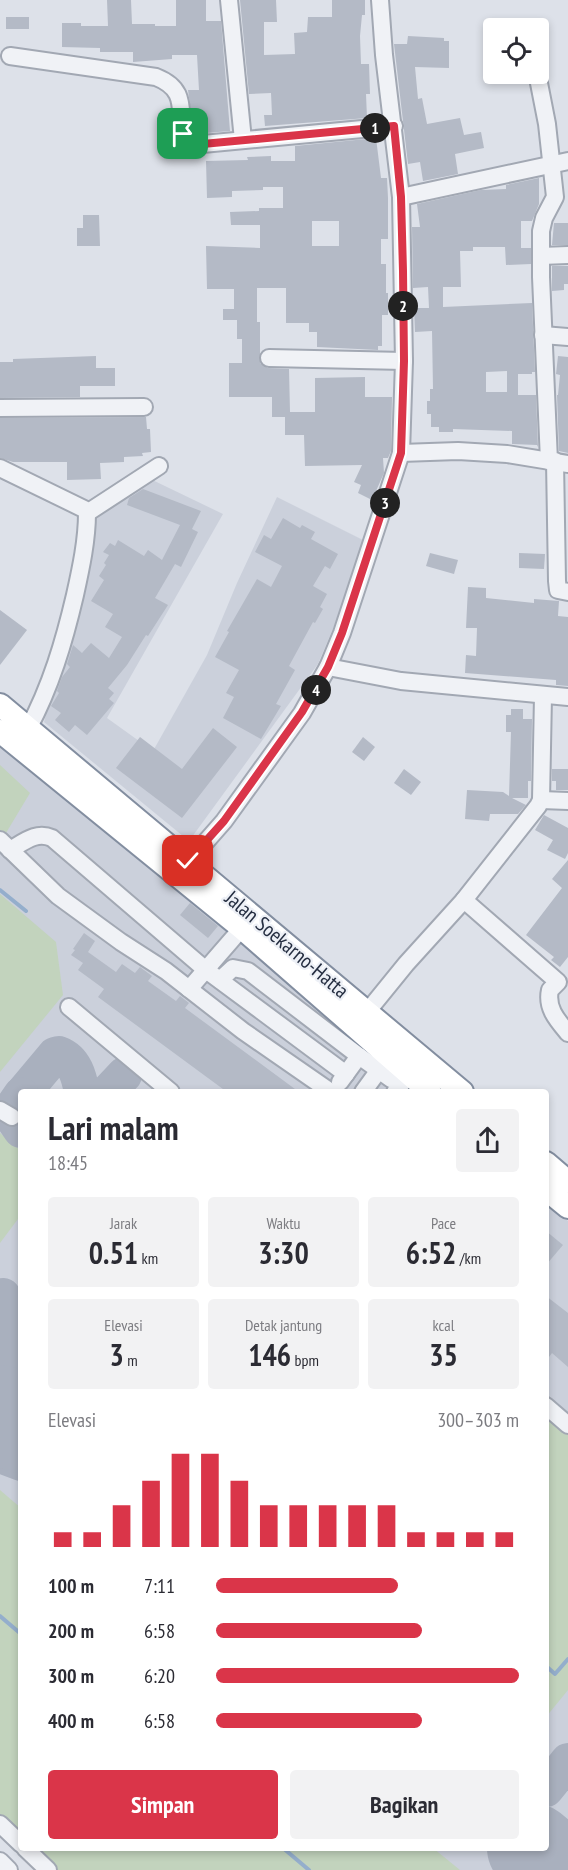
<!DOCTYPE html>
<html lang="id">
<meta charset="utf-8">
<style>
:root{--surface:#fff;--page:#f2f2f3;--text:#2b2b33;--muted:#7c7c81;--accent:#da3549}
body{margin:0;font-family:"PT Sans Narrow",sans-serif;background:var(--page);color:var(--text);height:100vh;display:flex;flex-direction:column;font-size:22px;white-space:nowrap}
*{box-sizing:border-box;margin:0}
p{font-size:20px;color:var(--muted)}
.icon{flex:none;width:33px;height:33px;fill:none;stroke:currentColor;stroke-width:2;stroke-linecap:round;stroke-linejoin:round}
.map{position:relative;flex:1;overflow:hidden}
.side{position:absolute;left:18px;top:1089px;width:531px;height:762px;display:flex;flex-direction:column;background:var(--surface);border-radius:6px;box-shadow:0 3px 9px #0003}
.side>*{flex:none}
.tools{position:absolute;left:483px;top:18px;display:grid;gap:12px}
.tools a{display:grid;place-items:center;width:66px;height:66px;border-radius:6px;background:var(--surface);box-shadow:0 3px 9px #0003;font-size:30px}
.pin{position:absolute;display:grid;place-items:center;width:51px;height:51px;color:#fff;margin:-26px;border-radius:12px;box-shadow:0 3px 9px #0006}
.km{position:absolute;width:30px;height:30px;margin:-15px;border-radius:50%;background:#222;color:#fff;font-size:16px;line-height:30px;text-align:center}
.round{display:grid;place-items:center;flex:none;width:63px;height:63px;border-radius:6px;background:var(--page)}
.head{display:flex;align-items:center;justify-content:space-between;height:102px;padding:0 30px}
h1{font-size:33px;font-weight:700;line-height:45px}
.metrics{display:grid;grid-template-columns:repeat(3,1fr);gap:9px;height:102px;padding:6px 30px}
.metrics div{display:grid;align-content:center;border-radius:6px;background:var(--page);text-align:center}
.metrics b{font-size:30px;font-weight:700}
.metrics small{font-size:16px;font-weight:400}
.metrics p{font-size:16px}
.chart{height:168px;padding:12px 30px}
.chart p{display:flex;justify-content:space-between}
.chart svg{width:100%;height:108px;margin-top:6px;stroke:var(--accent);stroke-width:6}
.cta{display:flex;gap:12px;margin-top:auto;padding:12px 30px}
.cta a{flex:1;height:69px;border-radius:6px;background:var(--accent);color:#fff;font-size:24px;font-weight:700;line-height:69px;text-align:center}
.cta a+a{background:var(--page);color:var(--text)}
ul{padding:0 30px;list-style:none;font-size:20px}
li{display:grid;grid-template-columns:96px 72px 1fr;align-items:center;height:45px}
li i{height:15px;border-radius:8px;background:var(--accent)}
.map>svg:first-child{display:block}
.built{fill:#cbd0db}
.green{fill:#c2d3bd}
.lines{fill:none;stroke-linecap:round;stroke-linejoin:round}
.stream{stroke:#94aecc;stroke-width:4}
.taxiway{stroke:#a9b0be;stroke-width:36}
.runway{stroke:#a9b0be;stroke-width:90}
.building{fill:#b4bac6;fill-rule:evenodd}
.minor-casing{stroke:#a2a8b3;stroke-width:20}
.highway-casing{stroke:#838ea0;stroke-width:26}
.minor{stroke:#f0f2f6;stroke-width:16}
.highway{stroke:#fff;stroke-width:22}
.route-casing{stroke:#fff;stroke-width:12}
.route{stroke:#da3549;stroke-width:8}
.labels{text-anchor:middle;dominant-baseline:central;stroke-width:4.5;stroke-linejoin:round;paint-order:stroke}
.street-label{font-size:21px;fill:#252e41;stroke:#edf0f6}
</style>
<div class="map">
<svg width="568" height="1870" viewBox="0 0 568 1870">
<rect width="100%" height="100%" fill="#dde1e9"/>
<g class="built">
<polygon points="140,474 223,514 107,718 153,751 207,655 237,583 277,497 369,543 318,664 189,841 44,722 96,518"/>
<polygon points="0,741 344,1021 349,1037 415,1092 21,1092 21,1848 546,1848 546,1202 568,1221 568,1870 36,1870 0,1836"/>
</g>
<g class="green">
<polygon points="0,765 30,793 0,843"/>
<polygon points="0,894 56,942 63,995 0,1072"/>
<polygon points="0,1133 21,1151 21,1215 0,1243"/>
<polygon points="546,1412 568,1432 568,1690 546,1717"/>
<polygon points="0,1490 21,1508 21,1848 433,1848 460,1870 36,1870 0,1836"/>
</g>
<g class="lines">
<g class="stream">
<polyline points="0,890 26,911"/>
<polyline points="0,1616 21,1634"/>
<polyline points="546,1666 555,1674 568,1659"/>
<polyline points="283,1848 309,1870"/>
</g>
<g class="taxiway">
<path d="M24,1092L55,1055L59,1054C75,1060 79,1077 82,1092"/>
<polyline points="108,1092 124,1075"/>
<polyline points="21,1095 12,1108 12,1117 21,1130"/>
<path d="M3,1296C1,1337 3,1379 21,1416"/>
<polyline points="0,1455 21,1463"/>
<polyline points="546,1789 568,1761"/>
<polyline points="546,1848 557,1868"/>
</g>
<g class="runway">
<polyline points="0,1410 21,1428"/>
<polyline points="532,1848 559,1870"/>
</g>
</g>
<g class="building">
<polygon points="107,0 131,0 132,24 155,24 155,26 176,26 176,0 206,0 206,21 221,21 230,131 194,134 188,90 199,90 197,55 172,55 172,59 133,62 133,52 100,52 100,48 62,47 62,23 81,23 81,26 108,26"/>
<polygon points="240,0 276,0 277,22 264,22 264,55 295,54 294,33 307,32 308,17 332,17 332,0 365,0 365,15 362,15 360,36 361,64 369,64 370,94 366,94 367,118 265,126 264,115 272,115 271,93 249,94"/>
<rect x="6" y="17" width="23" height="12"/>
<polygon points="408,36 444,38 444,41 449,41 449,68 415,67 418,99 422,98 427,124 460,118 464,135 481,132 484,148 455,154 458,174 423,181 420,162 408,164 394,44 407,44"/>
<path d="M376,138L381,178H387L388,198V239H381V264H386V293H388V315H382V346H378V350L317,347V332H309V323H286V288H257V322H260V363L268,368L289,369L290,412H315V378L365,377V397H392L391,451L388,458H383L384,473L372,500L358,493L361,485L354,482L362,465L305,466L304,435H285V417H272V397H229V363H242V339H237V320H223V309H234V289H207L206,246L260,248V225H231L230,212L259,211V208H283V187H263V190L232,191V197L207,198L206,161L248,160L247,157L271,156V161H295V146ZM312,221H339V246H312Z"/>
<path d="M539,178V204L532,221H521V248H531V264L506,265L505,247H473V251H460L461,287H443V307L532,303L535,372H532V374H518V395H536L538,447L537,445L512,444V431L453,429V432H439V427H431V414H427V401H430V389H433L432,331L415,332L414,308H429L428,287L413,288L412,227H420L417,204L481,190L506,189V185ZM507,371V392H486V372Z"/>
<polygon points="83,215 99,215 100,246 77,246 77,228 83,228"/>
<polygon points="554,223 568,223 568,245 552,245"/>
<polygon points="552,266 568,266 568,284 564,284 564,290 552,291"/>
<polygon points="96,356 96,368 115,368 115,386 80,386 80,397 0,398 0,362 13,362 13,359"/>
<polygon points="558,356 568,357 568,453 559,451 557,395 558,395 560,375 556,374"/>
<polygon points="146,417 147,429 150,429 151,452 142,453 143,456 124,457 124,462 100,463 101,479 67,480 67,462 13,462 0,458 0,418"/>
<polygon points="143,489 201,511 192,529 198,532 181,567 175,564 155,598 168,605 148,636 146,635 127,665 108,688 114,693 109,699 114,703 87,735 75,725 69,732 55,720 61,713 51,706 59,693 57,691 62,677 70,667 67,664 73,645 82,653 91,643 109,658 122,637 105,627 113,614 91,601 104,580 99,576 106,565 104,563 109,555 103,552 110,543 115,546 118,540 144,556 148,550 162,560 180,525 127,505 129,498"/>
<polygon points="283,518 300,528 302,525 315,532 311,539 338,554 330,569 325,566 313,586 327,594 320,607 323,609 315,623 313,622 289,666 295,670 276,704 281,706 261,739 223,718 234,697 226,693 239,670 215,657 229,632 227,631 257,579 271,587 282,566 255,552 264,535 271,539"/>
<polygon points="430,553 458,560 454,574 426,566"/>
<polygon points="519,553 545,554 544,569 519,568"/>
<polygon points="468,587 486,588 486,598 534,603 534,599 559,601 558,616 568,617 568,686 556,685 556,680 465,673 466,655 476,656 477,628 466,628"/>
<polygon points="0,610 27,630 0,665"/>
<polygon points="511,709 523,709 523,719 532,719 531,781 528,781 528,798 512,798 526,805 518,814 490,814 489,821 465,819 467,790 503,792 509,796 511,732 506,732 506,715 511,715"/>
<polygon points="213,728 237,747 182,818 116,768 140,737 182,769"/>
<polygon points="363,737 375,747 364,761 352,752"/>
<polygon points="404,769 421,782 411,795 394,783"/>
<polygon points="552,769 568,769 568,790 556,790 556,781 552,781"/>
<polygon points="544,815 568,828 568,853 565,859 547,850 553,840 535,830"/>
<polygon points="568,860 568,957 560,967 551,960 554,957 526,935 562,888 552,879"/>
<polygon points="190,903 218,926 208,938 180,915"/>
<polygon points="84,933 95,941 88,952 116,972 122,964 135,973 140,967 152,976 148,981 176,1001 180,996 189,1003 185,1008 299,1092 227,1092 98,997 104,989 78,970 83,963 71,955 75,950 73,949"/>
<polygon points="546,1231 563,1245 546,1265"/>
<polygon points="546,1296 568,1313 568,1367 552,1353 546,1361"/>
</g>
<g class="lines">
<g class="minor-casing">
<g id="minor">
<polyline points="229,0 243,140"/>
<path d="M10,56L156,77C189,90 178,111 184,139L186,143L192,145L394,126"/>
<polyline points="538,78 547,124 555,197 544,218 541,231 541,277 549,461"/>
<polyline points="401,197 568,161"/>
<polyline points="541,256 568,255"/>
<polyline points="543,335 568,337"/>
<polyline points="269,358 404,361"/>
<polyline points="0,408 144,407"/>
<polyline points="401,453 458,451 507,454 568,464"/>
<polyline points="555,461 557,581 558,590 568,592"/>
<path d="M0,468L84,509L87,513C87,540 81,568 75,595C64,642 51,686 28,729"/>
<polyline points="87,513 159,466"/>
<polyline points="328,667 401,681 568,697"/>
<polyline points="541,800 568,801"/>
<polyline points="0,840 58,896 121,942 166,971 243,1031 331,1092"/>
<path d="M10,850C24,842 36,831 52,838L206,970L346,1074"/>
<polyline points="181,870 224,821 302,713 328,667 342,633 401,453 404,361 401,197 384,55 380,0"/>
<polyline points="464,900 538,806 541,800 543,696"/>
<polyline points="220,980 233,968 248,971 359,1056 340,1082"/>
<polyline points="189,989 248,921"/>
<polyline points="69,1007 171,1092"/>
<path d="M367,1012L406,964L464,900L558,982L550,990C546,1008 557,1020 568,1033"/>
<polyline points="359,1056 391,1079"/>
<polyline points="363,1092 379,1070"/>
<polyline points="395,1092 416,1066"/>
<polyline points="0,1110 12,1117"/>
<polyline points="546,1406 568,1425"/>
<polyline points="0,1824 21,1844"/>
<polyline points="25,1848 48,1870"/>
<polyline points="0,1861 9,1870"/>
</g>
</g>
<g class="highway-casing">
<g id="highway">
<polyline points="0,705 462,1092"/>
<polyline points="0,731 242,928 430,1092"/>
<polyline points="546,1163 568,1182"/>
<polyline points="546,1189 568,1207"/>
</g>
</g>
<use href="#minor" class="minor"/>
<use href="#highway" class="highway"/>
</g>
<g class="lines">
<g class="route-casing">
<polyline id="route" points="183,134 186,143 192,145 394,126 401,197 403,271 404,361 401,453 342,633 328,667 302,712 224,821 188,861"/>
</g>
<use href="#route" class="route"/>
</g>
<g class="labels">
<g class="street-label">
<text transform="translate(287 944) rotate(40)">Jalan Soekarno-Hatta</text>
</g>
</g>
</svg>
<div class="tools">
<a><svg class="icon" aria-label="locate" viewBox="0 0 24 24"><circle cx="12" cy="12" r="6"/><path d="M12 2v4M12 18v4M2 12h4M18 12h4"/></svg></a>
</div>
<div class="pin" style="left:183px;top:134px;background:#1e9e55"><svg class="icon" aria-label="arrive" viewBox="0 0 24 24"><path d="M6 21V4h12l-3 4 3 4H6"/></svg></div>
<div class="pin" style="left:188px;top:861px;background:#d93025"><svg class="icon" aria-label="check" viewBox="0 0 24 24"><path d="M5 12l5 5 9-10"/></svg></div>
<b class="km" style="left:375px;top:128px">1</b>
<b class="km" style="left:403px;top:306px">2</b>
<b class="km" style="left:385px;top:503px">3</b>
<b class="km" style="left:316px;top:690px">4</b>
<section class="side">
<div class="head"><div><h1>Lari malam</h1><p>18:45</p></div><a class="round"><svg class="icon" aria-label="share" viewBox="0 0 24 24"><path d="M12 15V3M7 8l5-5 5 5M5 13v7h14v-7"/></svg></a></div>
<div class="metrics">
<div><p>Jarak</p><b>0.51<small> km</small></b></div>
<div><p>Waktu</p><b>3:30</b></div>
<div><p>Pace</p><b>6:52<small> /km</small></b></div>
</div>
<div class="metrics">
<div><p>Elevasi</p><b>3<small> m</small></b></div>
<div><p>Detak jantung</p><b>146<small> bpm</small></b></div>
<div><p>kcal</p><b>35</b></div>
</div>
<div class="chart"><p><span>Elevasi</span>300–303 m</p>
<svg viewBox="0 0 160 44" preserveAspectRatio="none"><path d="M5 44V38M15 44V38M25 44V27M35 44V17M45 44V6M55 44V6M65 44V17M75 44V27M85 44V27M95 44V27M105 44V27M115 44V27M125 44V38M135 44V38M145 44V38M155 44V38"/></svg>
</div>
<ul>
<li><b>100 m</b>7:11<i style="width:60%"></i></li>
<li><b>200 m</b>6:58<i style="width:68%"></i></li>
<li><b>300 m</b>6:20<i style="width:100%"></i></li>
<li><b>400 m</b>6:58<i style="width:68%"></i></li>
</ul>
<div class="cta"><a>Simpan</a><a>Bagikan</a></div>
</section>
</div>
